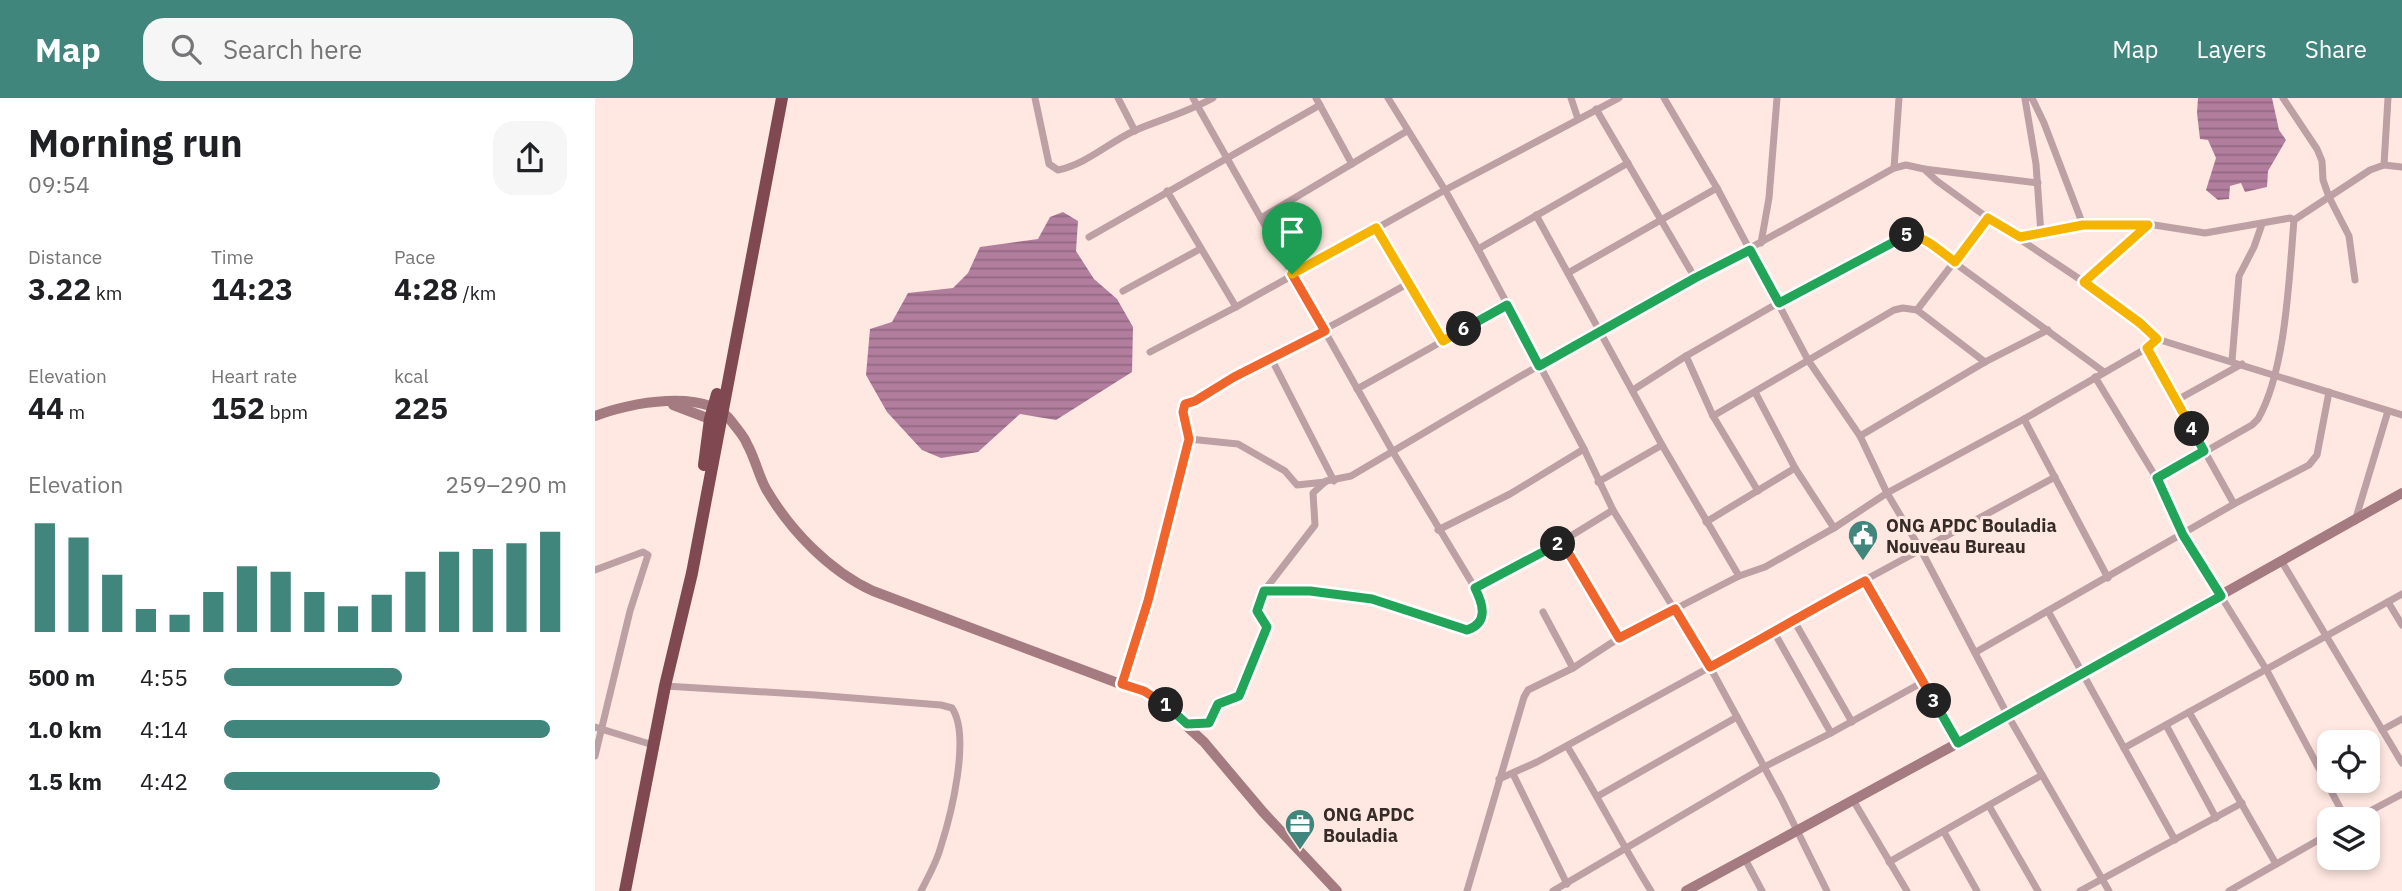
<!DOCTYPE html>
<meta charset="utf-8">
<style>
:root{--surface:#fff;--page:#f6f6f6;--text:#202124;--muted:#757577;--accent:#41867d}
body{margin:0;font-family:"IBM Plex Sans",sans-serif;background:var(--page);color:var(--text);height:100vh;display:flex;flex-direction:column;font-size:26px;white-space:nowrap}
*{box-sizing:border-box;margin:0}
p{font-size:23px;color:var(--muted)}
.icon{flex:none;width:38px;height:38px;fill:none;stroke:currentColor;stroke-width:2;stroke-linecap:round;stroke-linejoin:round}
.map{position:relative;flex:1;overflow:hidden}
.sheet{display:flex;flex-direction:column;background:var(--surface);width:595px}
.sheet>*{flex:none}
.fabs{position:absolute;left:1722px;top:632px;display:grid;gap:14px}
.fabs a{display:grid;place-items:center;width:63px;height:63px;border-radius:14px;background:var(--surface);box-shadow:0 4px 10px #0003;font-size:35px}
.pin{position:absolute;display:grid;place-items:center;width:60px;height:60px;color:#fff;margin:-72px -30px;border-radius:50% 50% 50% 0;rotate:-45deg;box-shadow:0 0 7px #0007}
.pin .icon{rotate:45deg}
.km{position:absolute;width:35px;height:35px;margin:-18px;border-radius:50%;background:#222;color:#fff;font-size:19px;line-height:35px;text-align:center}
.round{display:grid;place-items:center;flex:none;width:74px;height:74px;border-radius:21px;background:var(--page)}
.overview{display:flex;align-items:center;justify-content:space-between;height:119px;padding:0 28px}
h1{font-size:38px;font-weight:700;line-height:52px}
.figures{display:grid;grid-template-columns:repeat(3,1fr);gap:10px;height:119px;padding:7px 28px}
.figures div{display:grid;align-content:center}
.figures b{font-size:30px;font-weight:700}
.figures small{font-size:19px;font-weight:400}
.figures p{font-size:19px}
.chart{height:196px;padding:14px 28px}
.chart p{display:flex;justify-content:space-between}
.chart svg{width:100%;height:126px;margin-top:7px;stroke:var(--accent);stroke-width:6}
ul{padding:0 28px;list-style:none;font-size:23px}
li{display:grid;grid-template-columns:112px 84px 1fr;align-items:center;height:52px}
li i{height:18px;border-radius:9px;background:var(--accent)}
header{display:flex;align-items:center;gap:42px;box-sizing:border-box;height:98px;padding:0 35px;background:var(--accent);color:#fff}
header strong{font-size:33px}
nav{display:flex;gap:38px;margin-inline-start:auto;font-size:24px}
.search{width:490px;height:63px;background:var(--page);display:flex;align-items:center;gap:18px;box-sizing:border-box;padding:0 24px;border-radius:21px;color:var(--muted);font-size:26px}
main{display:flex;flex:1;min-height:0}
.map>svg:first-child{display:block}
.water{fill:url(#water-rules)}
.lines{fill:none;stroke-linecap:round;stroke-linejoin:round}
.street{stroke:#bda0a4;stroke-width:7}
.secondary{stroke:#a47b80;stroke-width:10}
.highway{stroke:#804851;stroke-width:12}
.split-1-casing{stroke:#fff;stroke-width:14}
.split-2-casing{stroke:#fff;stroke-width:14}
.split-3-casing{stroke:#fff;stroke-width:14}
.split-4-casing{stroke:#fff;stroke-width:14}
.split-5-casing{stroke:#fff;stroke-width:14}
.split-6-casing{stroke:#fff;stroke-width:14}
.split-7-casing{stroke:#fff;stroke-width:14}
.split-1{stroke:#f0652b;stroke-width:9}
.split-2{stroke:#22a559;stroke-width:9}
.split-3{stroke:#f0652b;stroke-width:9}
.split-4{stroke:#22a559;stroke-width:9}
.split-5{stroke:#f5b400;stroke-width:9}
.split-6{stroke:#22a559;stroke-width:9}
.split-7{stroke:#f5b400;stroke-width:9}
.labels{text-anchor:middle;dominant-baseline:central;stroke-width:6;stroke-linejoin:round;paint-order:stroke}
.poi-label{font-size:18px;font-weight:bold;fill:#352b27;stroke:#ffe8e1;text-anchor:start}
</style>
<header>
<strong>Map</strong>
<div class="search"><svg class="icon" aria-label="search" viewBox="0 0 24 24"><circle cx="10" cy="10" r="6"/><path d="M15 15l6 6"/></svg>Search here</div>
<nav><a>Map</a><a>Layers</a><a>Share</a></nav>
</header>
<main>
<section class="sheet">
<div class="overview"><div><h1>Morning run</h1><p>09:54</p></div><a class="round"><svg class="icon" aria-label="share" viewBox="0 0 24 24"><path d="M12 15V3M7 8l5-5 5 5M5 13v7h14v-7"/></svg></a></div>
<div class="figures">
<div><p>Distance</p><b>3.22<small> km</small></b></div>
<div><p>Time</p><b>14:23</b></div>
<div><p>Pace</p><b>4:28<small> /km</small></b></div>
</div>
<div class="figures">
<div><p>Elevation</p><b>44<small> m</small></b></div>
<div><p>Heart rate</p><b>152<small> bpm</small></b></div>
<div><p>kcal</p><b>225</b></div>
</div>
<div class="chart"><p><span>Elevation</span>259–290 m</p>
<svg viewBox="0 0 160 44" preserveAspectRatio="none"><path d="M5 44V6M15 44V11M25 44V24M35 44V36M45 44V38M55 44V30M65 44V21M75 44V23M85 44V30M95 44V35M105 44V31M115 44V23M125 44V16M135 44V15M145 44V13M155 44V9"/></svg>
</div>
<ul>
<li><b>500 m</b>4:55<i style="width:52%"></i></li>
<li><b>1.0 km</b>4:14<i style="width:95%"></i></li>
<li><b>1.5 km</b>4:42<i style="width:63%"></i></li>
</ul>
</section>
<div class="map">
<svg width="1807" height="793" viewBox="0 0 1807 793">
<defs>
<pattern id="water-rules" width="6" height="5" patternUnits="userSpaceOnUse" patternTransform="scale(1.75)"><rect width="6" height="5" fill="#b27e9e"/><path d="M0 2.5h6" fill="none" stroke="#926781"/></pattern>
</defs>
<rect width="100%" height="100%" fill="#ffe8e1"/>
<g class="water">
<polygon points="1603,0 1677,0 1684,32 1691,42 1673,73 1672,89 1650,94 1646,85 1635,88 1634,101 1623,102 1611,92 1621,60 1613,42 1605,41 1602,15"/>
<polygon points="468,114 483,123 481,153 499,181 522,201 538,229 537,274 461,322 425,316 383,354 346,360 327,352 292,314 271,277 275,231 297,224 313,195 358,190 373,175 385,149 443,141 455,119"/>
</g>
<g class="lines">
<g class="street">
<path d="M440,0L454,66L463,72C492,66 514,44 541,32C567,21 593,14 618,0"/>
<polyline points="523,0 540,33"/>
<polyline points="721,0 757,66"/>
<polyline points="793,0 850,92 883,151 989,351 1018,412 1115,569 1186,700 1232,793"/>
<polyline points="976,0 983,21"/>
<polyline points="1069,0 1122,90 1213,262 1265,338 1292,395 1326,452 1412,616 1514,793"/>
<polyline points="1437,0 1449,25 1488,127"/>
<polyline points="1688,0 1722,51 1727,63 1728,82 1734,99 1754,138 1760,182"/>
<polyline points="1001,11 1100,180"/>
<polyline points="1789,67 1807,69"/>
<polyline points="1299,70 1304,0"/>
<polyline points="1329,71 1443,85"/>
<polyline points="572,93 641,209"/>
<polyline points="941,117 1067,347 1144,478"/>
<polyline points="666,120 812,33"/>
<polyline points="781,130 848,243"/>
<polyline points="1446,136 1488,127 1553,126 1610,135 1695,120 1699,122"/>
<polyline points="494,139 725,7"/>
<polyline points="1425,140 1446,136 1441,66 1430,1 1433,0"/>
<polyline points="1166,145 1174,100 1182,0"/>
<polyline points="883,151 1033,65"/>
<polyline points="973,175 1122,90"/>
<polyline points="1489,184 1552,127"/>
<polyline points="528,193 605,151"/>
<polyline points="1322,212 1393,120"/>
<polyline points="1552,250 1639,406"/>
<polyline points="555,254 641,209 850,92 1024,0"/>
<polyline points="1091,258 1118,318 1163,393"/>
<polyline points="676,260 739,383"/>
<polyline points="1637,263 1644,178 1659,149 1667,126"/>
<polyline points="1500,279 1562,381 1588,437 1671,571 1751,721"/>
<polyline points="762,291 912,207"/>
<polyline points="1038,292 1091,258 1183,205 1313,136 1327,141 1509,274"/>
<polyline points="1160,294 1200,370 1239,430"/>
<polyline points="1582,302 1647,266"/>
<polyline points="1118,318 1299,212 1308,210 1322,212 1390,264"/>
<polyline points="1429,321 1513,480"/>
<polyline points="1265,338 1390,264 1453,232"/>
<path d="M594,341L588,314L590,306C611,301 628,285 647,275C703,246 759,216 814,185"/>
<path d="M1562,381L1657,327L1663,321C1691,272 1694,180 1699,122L1775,72L1789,67L1793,0"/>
<polyline points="1003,384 1067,347"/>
<polyline points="1760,423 1793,313"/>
<polyline points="1111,424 1200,370"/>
<polyline points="843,432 915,396 989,351"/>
<polyline points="966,444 1024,540"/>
<polyline points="1687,464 1807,665"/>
<polyline points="0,472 48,454 53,457 35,513 0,658"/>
<polyline points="1270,483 1363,645"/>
<polyline points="880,490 966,444 1018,412"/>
<path d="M669,493L720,427L718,395L731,383L756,378C819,341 882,303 945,267C1062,200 1181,137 1299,70L1311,67L1329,71L1342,83L1393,120L1489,184L1545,225L1562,241L1807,317"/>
<polyline points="1793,504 1807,527"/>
<polyline points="1453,513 1580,742"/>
<polyline points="948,514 978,570"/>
<polyline points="1198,521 1257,624"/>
<polyline points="1179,534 1236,635"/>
<polyline points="1381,554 1639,406 1714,367 1722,357 1734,294"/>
<polyline points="527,586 553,503 594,341 643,346 690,373 702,387 730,384"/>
<path d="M70,588L220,597L346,607L357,610C376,638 356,717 346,748C342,764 333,779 326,793"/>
<polyline points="1594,614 1681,766"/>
<path d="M592,626L614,625L623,606L644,598L672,529L661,513L669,493H715L777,501L872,532C894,525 888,506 880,490L798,354L598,0"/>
<polyline points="1571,627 1621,720"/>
<polyline points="0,629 58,647"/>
<polyline points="1787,632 1807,621"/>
<path d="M972,648C1001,695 1026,745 1056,793"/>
<polyline points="1529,650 1807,496"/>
<polyline points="918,676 972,786"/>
<polyline points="904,681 942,664 1179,534 1198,521 1460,379"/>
<polyline points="1003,698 1142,619"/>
<polyline points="1258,702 1312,793"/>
<polyline points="1394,708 1443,793"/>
<polyline points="1760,721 1807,696"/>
<polyline points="1349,734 1382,793"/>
<polyline points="1150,761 1167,793"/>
<polyline points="1294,764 1447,677"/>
<polyline points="872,793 929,599 933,592 978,570 1024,540 1144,478 1170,469 1239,430 1292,395 1429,321 1552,250 1562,241"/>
<polyline points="958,793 1169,669 1236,635 1328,584"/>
<polyline points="1485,793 1647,705"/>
<polyline points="1634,793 1734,736"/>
</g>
<g class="secondary">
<polyline points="78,307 120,323"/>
<path d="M0,318C33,305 112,289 137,324C142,331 149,338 152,346C160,360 163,376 171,391C195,432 234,473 278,493L560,599L609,644L668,714L742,793"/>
<polyline points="1091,793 1363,645 1807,395"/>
</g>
<g class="highway">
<polyline points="109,367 115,321 122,296"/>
<polyline points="30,793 70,588 97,475 187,0"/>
</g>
</g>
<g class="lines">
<g class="split-1-casing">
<polyline id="split-1" points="571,607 549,593 527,586 553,503 594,341 588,314 590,306 600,303 639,279 730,233 697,176"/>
</g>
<g class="split-2-casing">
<path id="split-2" d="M571,607L592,626L614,625L623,606L644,598L672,529L662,513L669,493H715L777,501L872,532C894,525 888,506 880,490L963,446"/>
</g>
<g class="split-3-casing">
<path id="split-3" d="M963,446L967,444L1024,540L1080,511L1115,569C1167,541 1217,511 1270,483L1339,603"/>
</g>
<g class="split-4-casing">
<polyline id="split-4" points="1339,603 1363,645 1626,498 1588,437 1562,380 1609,353 1597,331"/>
</g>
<g class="split-5-casing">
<path id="split-5" d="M1312,137C1329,137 1346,154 1360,164L1393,120L1425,139L1488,127H1553L1489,184L1545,225L1562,241L1552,250L1597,331"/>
</g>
<g class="split-6-casing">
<polyline id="split-6" points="869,231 912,207 944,268 1100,180 1155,152 1184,205 1312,137"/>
</g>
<g class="split-7-casing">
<polyline id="split-7" points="697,176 781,130 848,243 869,231"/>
</g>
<use href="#split-1" class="split-1"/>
<use href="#split-2" class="split-2"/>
<use href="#split-3" class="split-3"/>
<use href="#split-4" class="split-4"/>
<use href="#split-5" class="split-5"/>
<use href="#split-6" class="split-6"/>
<use href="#split-7" class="split-7"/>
</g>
<defs>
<g id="civic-pin" transform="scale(1.575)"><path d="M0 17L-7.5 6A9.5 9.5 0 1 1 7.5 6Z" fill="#41867d" stroke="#ffe8e1"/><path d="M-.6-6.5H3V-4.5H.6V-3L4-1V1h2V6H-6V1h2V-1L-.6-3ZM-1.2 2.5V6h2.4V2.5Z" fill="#fff"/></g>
<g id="office-pin" transform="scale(1.575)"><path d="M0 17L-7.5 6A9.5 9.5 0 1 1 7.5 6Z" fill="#41867d" stroke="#ffe8e1"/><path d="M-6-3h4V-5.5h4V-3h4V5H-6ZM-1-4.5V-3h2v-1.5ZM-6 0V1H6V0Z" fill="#fff"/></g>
</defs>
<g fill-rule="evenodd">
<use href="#civic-pin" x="1268" y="437"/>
<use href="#office-pin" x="705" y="726"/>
</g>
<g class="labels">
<g class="poi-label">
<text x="1291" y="427">ONG APDC Bouladia<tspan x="1291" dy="21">Nouveau Bureau</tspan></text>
<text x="728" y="716">ONG APDC<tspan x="728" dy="21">Bouladia</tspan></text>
</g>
</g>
</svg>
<div class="fabs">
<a><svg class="icon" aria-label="locate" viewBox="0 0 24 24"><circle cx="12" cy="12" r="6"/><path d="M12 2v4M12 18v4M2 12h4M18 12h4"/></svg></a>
<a><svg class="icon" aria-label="layers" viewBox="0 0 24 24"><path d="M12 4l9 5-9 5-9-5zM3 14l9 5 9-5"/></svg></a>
</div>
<div class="pin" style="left:697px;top:176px;background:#1e9e55"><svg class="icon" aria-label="arrive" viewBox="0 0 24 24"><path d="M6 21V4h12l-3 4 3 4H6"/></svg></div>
<b class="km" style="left:571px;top:607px">1</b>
<b class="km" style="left:963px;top:446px">2</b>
<b class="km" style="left:1339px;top:603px">3</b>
<b class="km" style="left:1597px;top:331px">4</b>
<b class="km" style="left:1312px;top:137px">5</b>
<b class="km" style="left:869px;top:231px">6</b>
</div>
</main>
